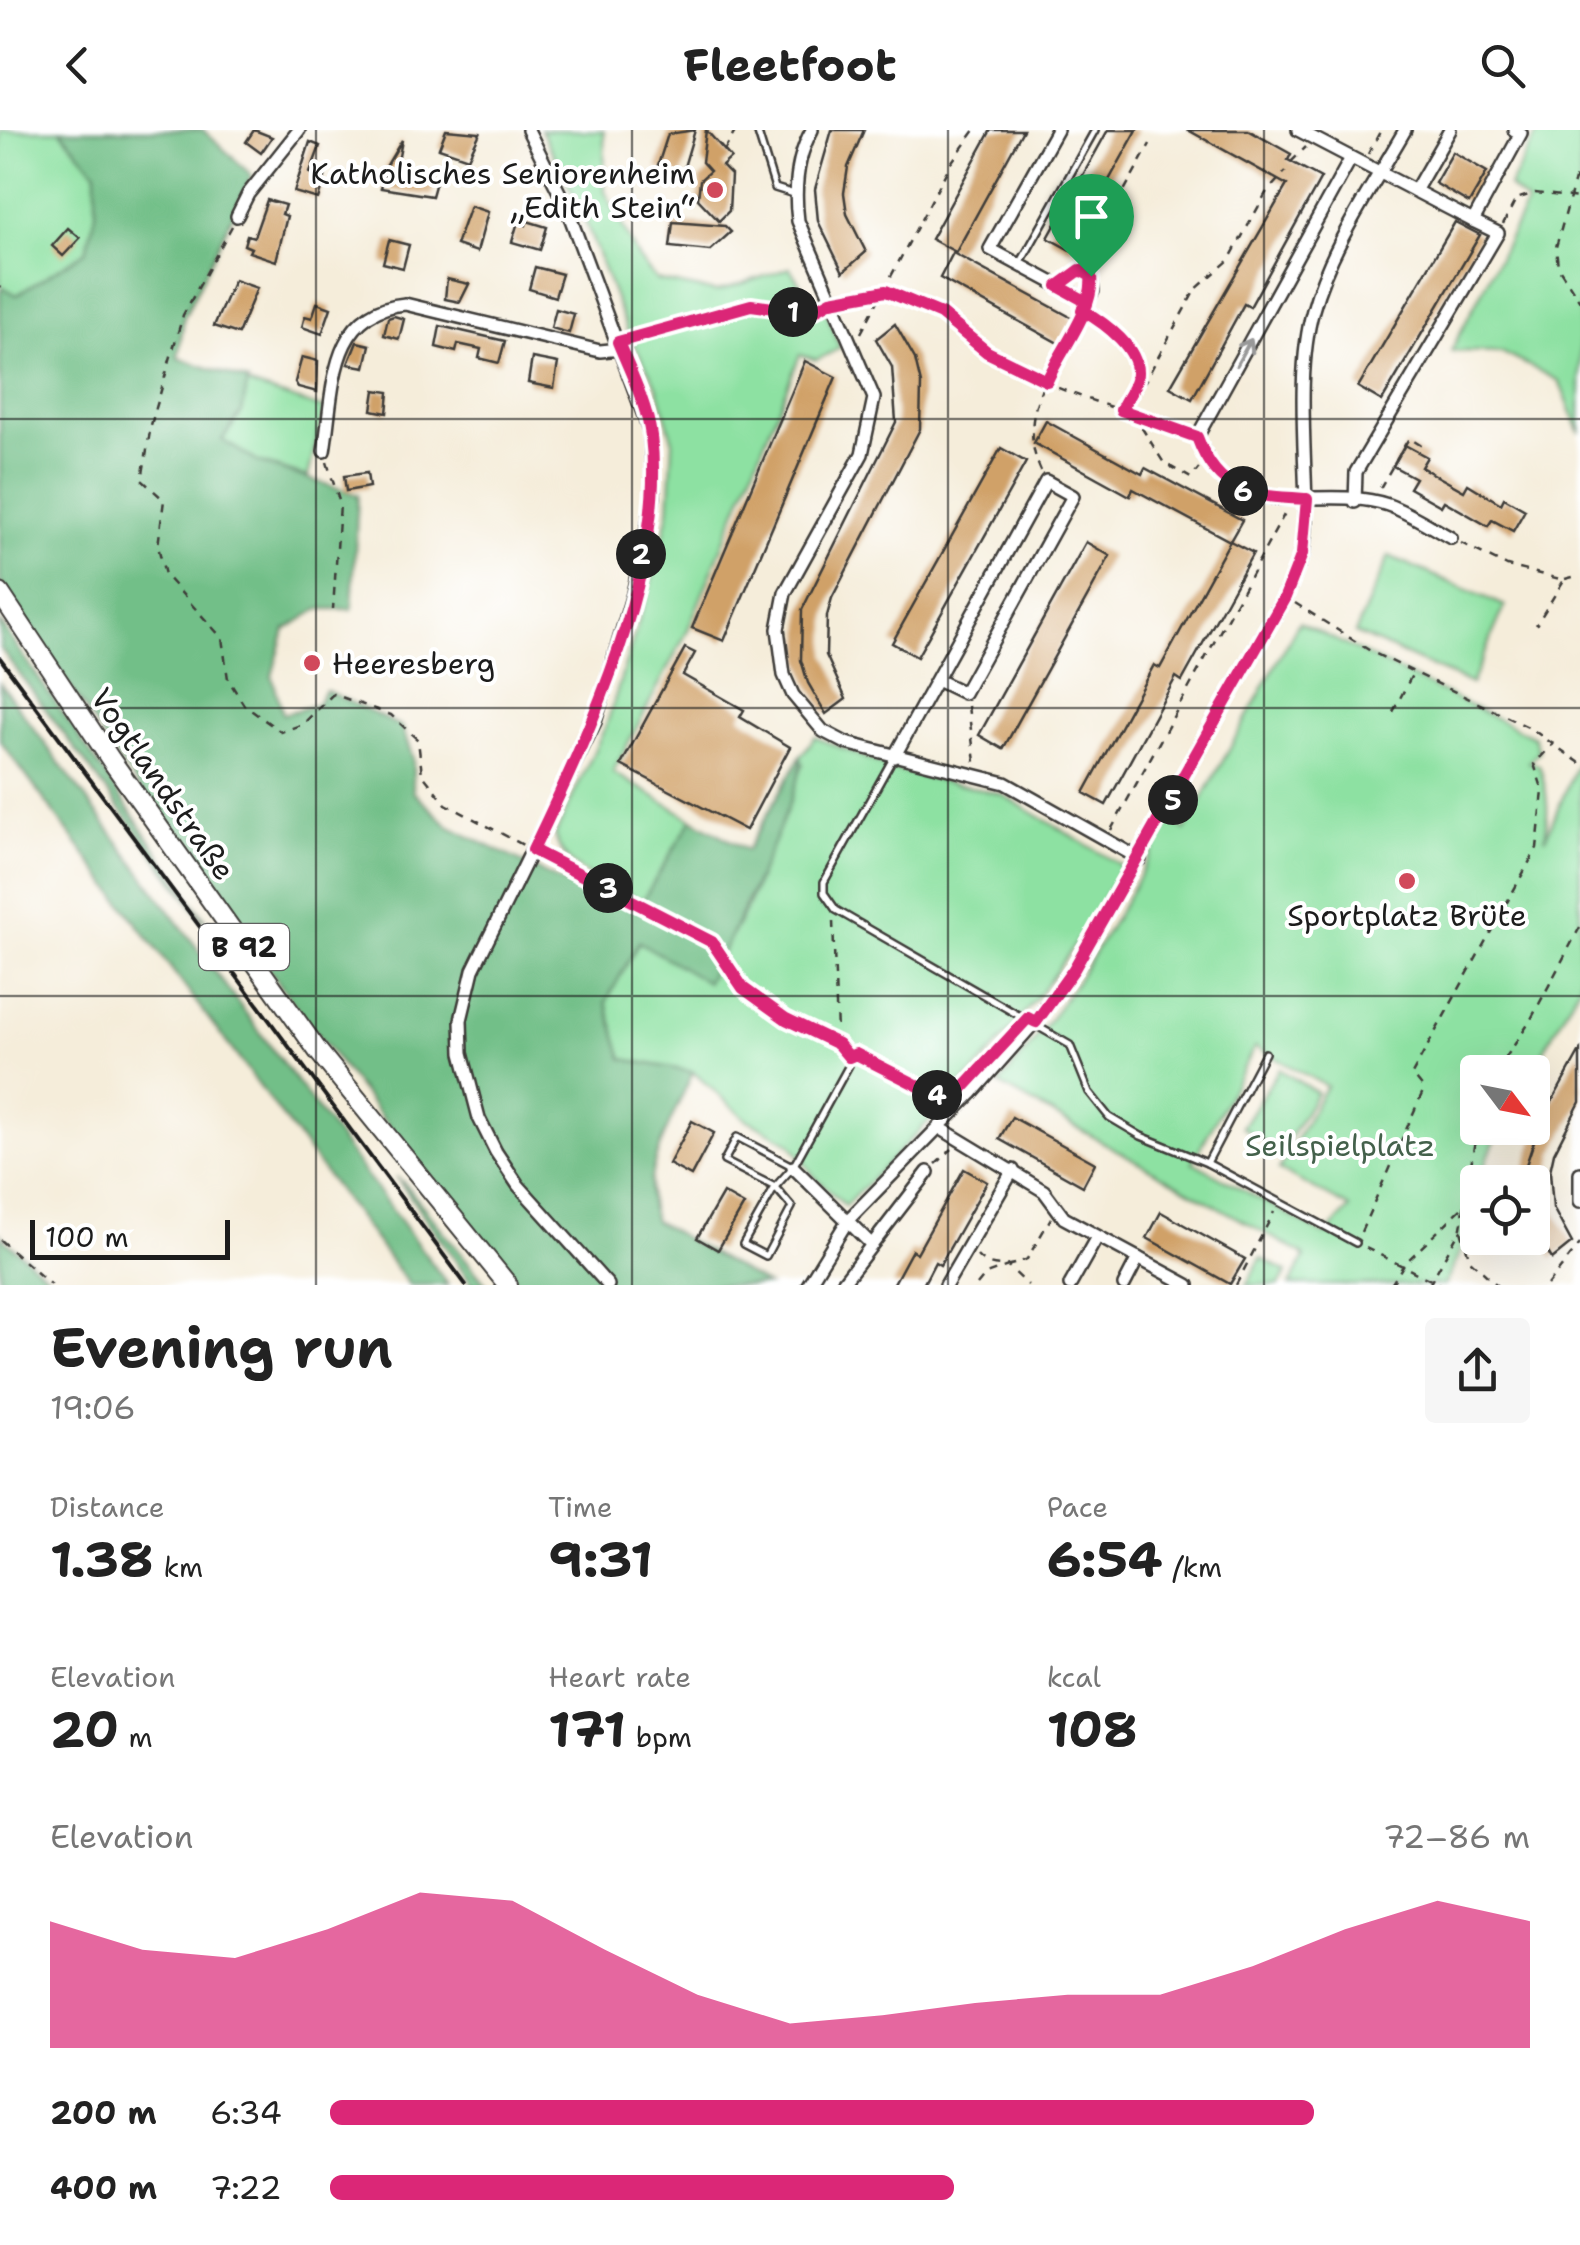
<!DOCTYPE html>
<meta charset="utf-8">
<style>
:root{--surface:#fff;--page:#f6f6f6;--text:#222;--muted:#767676;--accent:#db2777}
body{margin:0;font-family:"Shantell Sans",sans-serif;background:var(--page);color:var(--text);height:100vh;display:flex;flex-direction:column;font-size:38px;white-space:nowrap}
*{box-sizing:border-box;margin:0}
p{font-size:32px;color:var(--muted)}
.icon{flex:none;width:55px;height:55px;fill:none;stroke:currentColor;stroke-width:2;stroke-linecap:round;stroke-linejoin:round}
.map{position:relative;height:1155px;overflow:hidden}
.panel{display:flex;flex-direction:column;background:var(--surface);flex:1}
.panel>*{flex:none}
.needle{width:65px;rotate:122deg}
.buttons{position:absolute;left:1460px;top:925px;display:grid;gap:20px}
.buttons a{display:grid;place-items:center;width:90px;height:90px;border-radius:10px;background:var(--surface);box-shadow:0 10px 40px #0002;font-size:50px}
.scale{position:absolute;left:30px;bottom:25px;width:200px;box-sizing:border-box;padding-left:10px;border:5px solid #1c1c1c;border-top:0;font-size:28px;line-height:35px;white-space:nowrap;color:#1c1c1c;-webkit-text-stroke:8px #fff;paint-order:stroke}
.pin{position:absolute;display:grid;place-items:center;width:85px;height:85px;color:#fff;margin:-102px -42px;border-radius:50% 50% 50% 0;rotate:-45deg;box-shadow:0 0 10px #0007}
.pin .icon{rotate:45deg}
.km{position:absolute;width:50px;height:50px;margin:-25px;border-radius:50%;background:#222;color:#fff;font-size:28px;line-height:50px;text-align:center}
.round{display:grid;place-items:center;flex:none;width:105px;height:105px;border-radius:10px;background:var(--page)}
.headline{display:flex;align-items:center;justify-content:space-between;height:170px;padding:0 50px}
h1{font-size:55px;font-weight:700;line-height:75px}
.figures{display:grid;grid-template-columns:repeat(3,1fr);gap:15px;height:170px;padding:10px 50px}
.figures div{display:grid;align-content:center}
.figures b{font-size:50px;font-weight:700}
.figures small{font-size:28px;font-weight:400}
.figures p{font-size:28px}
.chart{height:280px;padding:20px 50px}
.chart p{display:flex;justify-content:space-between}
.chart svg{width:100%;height:180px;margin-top:10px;fill:var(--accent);opacity:.7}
ul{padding:0 50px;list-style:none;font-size:32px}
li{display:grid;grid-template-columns:160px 120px 1fr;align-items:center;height:75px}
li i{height:25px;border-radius:12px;background:var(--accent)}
header{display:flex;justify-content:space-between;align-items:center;height:130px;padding:0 50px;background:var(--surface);font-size:45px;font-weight:700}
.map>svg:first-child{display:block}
.green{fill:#8de1a2;stroke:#547e5f;stroke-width:2.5;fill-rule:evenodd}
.forest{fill:#72bf88;stroke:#476e52;stroke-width:2.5}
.building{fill:#d0a167}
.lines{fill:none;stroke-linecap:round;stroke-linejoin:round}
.service-casing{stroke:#3d3b38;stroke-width:10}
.minor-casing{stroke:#3d3b38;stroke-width:16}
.primary-casing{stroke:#3d3b38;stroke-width:22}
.path{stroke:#3d3b38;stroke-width:2.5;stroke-dasharray:8 8;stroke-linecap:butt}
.service{stroke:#fff;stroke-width:5}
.minor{stroke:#fff;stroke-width:11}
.primary{stroke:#fff;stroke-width:18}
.rail{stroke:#1c1c1c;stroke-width:4}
.oneway{stroke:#999}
.route-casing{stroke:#fff;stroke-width:20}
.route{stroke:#db2777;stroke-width:12}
.grid{fill:none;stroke:#1c1c1c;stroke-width:2.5;stroke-opacity:0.55}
.poi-dot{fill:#d1495b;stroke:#fff;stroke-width:4}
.labels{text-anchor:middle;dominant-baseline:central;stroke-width:8;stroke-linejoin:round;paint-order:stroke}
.shield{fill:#fff;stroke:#606060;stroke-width:2.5}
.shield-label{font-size:28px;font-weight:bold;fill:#1c1c1c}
.poi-label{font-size:30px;fill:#1c1c1c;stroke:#fff;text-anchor:end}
.street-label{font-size:30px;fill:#1c1c1c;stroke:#fff}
.park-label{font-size:30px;fill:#44614b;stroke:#fff}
</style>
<header><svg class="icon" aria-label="back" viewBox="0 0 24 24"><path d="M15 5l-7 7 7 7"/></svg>Fleetfoot<svg class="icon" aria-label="search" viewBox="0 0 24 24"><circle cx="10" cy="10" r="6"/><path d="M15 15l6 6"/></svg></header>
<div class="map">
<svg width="1580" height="1155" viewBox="0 0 1580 1155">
<rect width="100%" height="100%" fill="#fff"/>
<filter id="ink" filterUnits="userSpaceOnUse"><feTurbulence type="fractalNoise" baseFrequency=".01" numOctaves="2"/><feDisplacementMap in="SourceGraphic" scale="20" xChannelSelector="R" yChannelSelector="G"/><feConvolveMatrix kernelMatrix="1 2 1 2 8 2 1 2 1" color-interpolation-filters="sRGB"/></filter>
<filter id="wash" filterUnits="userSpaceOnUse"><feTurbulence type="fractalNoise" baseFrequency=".0048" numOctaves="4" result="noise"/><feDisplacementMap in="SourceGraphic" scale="40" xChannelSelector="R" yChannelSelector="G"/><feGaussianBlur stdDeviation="2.25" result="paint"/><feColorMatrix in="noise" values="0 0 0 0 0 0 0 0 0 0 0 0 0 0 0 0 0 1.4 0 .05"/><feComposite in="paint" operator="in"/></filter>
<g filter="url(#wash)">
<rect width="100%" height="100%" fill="#f5edda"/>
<g class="green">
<polygon points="0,0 60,0 96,42 96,83 87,121 17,165 0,155"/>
<path d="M541,0L604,1L605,61L639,129L656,150L716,162L790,138L804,161L825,177L840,218L817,230L800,225L687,502L613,642L692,689L643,771C612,755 562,742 555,705L607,593L659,426L669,381L673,312L657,256L630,208L581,80Z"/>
<polygon points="1539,0 1580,0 1580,303 1559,251 1501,222 1451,221 1527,73 1509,57"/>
<polygon points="247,254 324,279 308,347 258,332 222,310 242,282"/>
<polygon points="1389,426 1505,476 1471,554 1355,503"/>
<path d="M1299,492L1534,607L1539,621L1529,632L1539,635C1548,661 1549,683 1545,709L1580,627V854L1532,942H1478V998H1501C1474,1048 1475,1103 1444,1155H1290L1305,1127L1302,1124L999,954C1068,875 1119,784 1169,692L1185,700ZM1255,917L1326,956L1279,1040L1350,1078L1325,1105L1193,1032Z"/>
<path d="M815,607L898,641L1001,664L1122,736C1053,868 950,971 845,1076L813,1045L790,1013L746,989L693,942L623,929L606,872L639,811L707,851L748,775L803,634L800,627Z"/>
<polygon points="1279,939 1317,963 1281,1022 1242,997"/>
<polygon points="1261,1128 1287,1142 1279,1155 1246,1155"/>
</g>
<g class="forest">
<path d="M60,0H203L252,45L184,187L178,228L248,251L242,282L222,310L258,332L358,365L352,479H319L285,500L272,546L283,584L316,575L325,560L402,597L413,629V662L450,697L583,762L590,755L638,778L692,689L747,720L800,627C809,649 723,822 707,852L639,812L606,872L623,929L693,942C676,983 635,1048 655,1091L767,1155H520L406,1019L294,874L114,623L0,451V162L3,158L17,165L86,121L96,83V42Z"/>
<polygon points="0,492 234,832 0,518"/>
<polygon points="0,553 448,1155 409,1155 0,611"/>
<polygon points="396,1047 404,1053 487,1155 473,1155"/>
<polygon points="0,1104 5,1110 59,1155 9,1155 0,1148"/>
</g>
<g id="blocks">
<g class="building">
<polygon points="254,0 272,7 261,23 246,12"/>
<polygon points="446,0 480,3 468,28 439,18"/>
<polygon points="695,0 681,47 657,38 668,4"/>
<polygon points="706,0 731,28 722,36 731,45 729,81 719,91 698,69 700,50 710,41 702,32"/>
<polygon points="832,0 864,0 848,37 844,63 847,84 866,122 843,142 818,91 815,59"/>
<polygon points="991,0 1023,0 956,122 931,109"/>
<polygon points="1108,0 1137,0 1070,120 1048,108"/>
<polygon points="1188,0 1248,0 1291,24 1288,30 1321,48 1250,177 1244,174 1192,269 1170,257 1287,55"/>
<polygon points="402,10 397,37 437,48 432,66 381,58 387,35"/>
<polygon points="310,12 320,16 310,43 325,47 318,69 294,62"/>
<polygon points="1453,22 1487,42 1469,73 1435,53"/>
<polygon points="267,70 285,75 282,84 287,86 276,131 249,122 251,118 244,115 247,105 254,107"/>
<polygon points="470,76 488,82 477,122 456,115"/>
<polygon points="527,91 547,97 540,120 512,112 518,92 526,95"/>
<polygon points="673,92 725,96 731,102 710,121 670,117"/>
<polygon points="1455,92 1480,105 1382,271 1358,257"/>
<polygon points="68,98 80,108 63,126 52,116"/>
<polygon points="389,110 409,115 403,138 383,133"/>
<polygon points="953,123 1074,189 1060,214 940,148"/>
<polygon points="535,137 562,144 555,167 529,159"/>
<polygon points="447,149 469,154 460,172 445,169"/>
<polygon points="234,150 257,158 238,204 214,196"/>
<polygon points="317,173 331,178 322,204 302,197 305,186 312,188"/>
<polygon points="556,179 574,184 569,203 551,198"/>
<polygon points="394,186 404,189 399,209 384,205 388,188"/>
<polygon points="895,194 915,229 921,254 920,299 832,468 827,486 826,525 846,569 826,584 808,553 801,530 802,480 896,292 892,237 876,209"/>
<polygon points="440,196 505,211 499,233 479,228 481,219 458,214 456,222 436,217"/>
<polygon points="357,212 370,215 365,237 348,234"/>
<polygon points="302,227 318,231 317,262 298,257 295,252"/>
<polygon points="532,228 558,233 554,258 528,253"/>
<polygon points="805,231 836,247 724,511 692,498"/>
<polygon points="375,260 389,262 387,283 372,280"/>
<polygon points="1046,291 1142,344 1145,338 1242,390 1230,411 1133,359 1130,366 1034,313"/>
<polygon points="1405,315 1427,327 1421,337 1464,361 1468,354 1501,374 1504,368 1525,380 1513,401 1492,390 1488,396 1444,371 1441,376 1409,358 1415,348 1393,336"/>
<polygon points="1001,318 1026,332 917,527 892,513"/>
<polygon points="367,343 369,357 346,361 344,346"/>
<polygon points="1230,411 1253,423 1182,551 1176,547 1106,675 1084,663 1154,535 1160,538"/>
<polygon points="1086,412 1110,426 1003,619 979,605"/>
<polygon points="685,518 695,523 683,545 744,580 740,587 790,617 746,700 621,635"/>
<polygon points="1580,921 1580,972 1554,1023 1550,1041 1553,1078 1572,1113 1552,1129 1532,1094 1532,1052 1525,1052 1525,1038 1540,993"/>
<polygon points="1012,987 1095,1033 1083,1056 999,1009"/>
<polygon points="692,991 714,1003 691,1046 669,1034"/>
<polygon points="964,1039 987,1052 940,1135 935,1132 923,1155 893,1155 912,1120 917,1123"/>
<polygon points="723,1063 744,1075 718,1120 697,1108"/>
<polygon points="1161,1082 1245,1129 1230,1154 1147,1108"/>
</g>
</g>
</g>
<g filter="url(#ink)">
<use href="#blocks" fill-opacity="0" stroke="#3d3b38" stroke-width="2.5"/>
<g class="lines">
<g class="service-casing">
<g id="service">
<polyline points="757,0 775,58 794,64"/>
<polyline points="1021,132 1095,0"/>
<polyline points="892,630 824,752 824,763 836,780 1070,915 1089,962 1109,987 1141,1006 1207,1033 1356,1113"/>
<polyline points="533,719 630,769"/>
<polyline points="1207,1033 1265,923"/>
<polyline points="792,1036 737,1007 724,1031 775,1057 792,1077 766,1126 743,1114 775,1057 793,1037 849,935 846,920 830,911"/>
</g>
</g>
<g class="minor-casing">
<g id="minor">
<polyline points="528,0 566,76 650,302 654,366 633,464 595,592 473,840 461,890 462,923 479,988 496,1022 518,1055 608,1155"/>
<path d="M812,0C796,28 794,59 798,91L874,268L862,324L785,463L778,499L784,545L793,565L823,601L846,613L1005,653L1140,729"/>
<polyline points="1057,0 990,119 1087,171 1093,161 1091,147 1080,140 1058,156"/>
<polyline points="1298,0 1473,91 1521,3 1514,0"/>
<path d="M1351,28L1197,307C1231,403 1317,351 1388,375C1410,383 1431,397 1451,408"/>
<polyline points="1415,61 1450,0"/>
<polyline points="237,86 248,64 299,0"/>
<path d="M324,321C334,262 328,181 405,174L600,221L621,219"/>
<polyline points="1355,372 1356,342 1498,103 1473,91"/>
<polyline points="894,627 1046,351 1073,366 964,563 937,550"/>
<polyline points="940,998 1044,1061 1064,1088 1188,1155"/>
<polyline points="793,1037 870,1113"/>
<polyline points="1580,1043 1580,1071"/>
<path d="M808,1155L848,1090L971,964L1035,892L1074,839L1285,467L1303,424L1306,397C1307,330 1295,244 1313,180C1330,117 1373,56 1405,0"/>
<polyline points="841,1155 928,1042"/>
<polyline points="946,1155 1013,1040"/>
<polyline points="1070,1155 1097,1107"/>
<polyline points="1124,1155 1138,1128"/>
</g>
</g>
<g class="primary-casing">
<polyline id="primary" points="0,463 111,630 318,921 508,1155"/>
</g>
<g class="path">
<polyline points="724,21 736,0"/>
<polyline points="1368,24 1381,0"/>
<polyline points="1291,32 1306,17"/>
<polyline points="1580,32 1556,117 1558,137 1580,171"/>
<polyline points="1503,94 1516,69 1535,63 1580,68"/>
<polyline points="232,96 183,185 151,295 142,350 164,370 158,416 165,445 222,508 228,549 244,575 281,602 303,594 333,564 391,585 418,610 422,644 446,674 523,715"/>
<polyline points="1086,130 1150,14"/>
<polyline points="0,158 1,157"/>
<path d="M845,168C858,166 877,159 890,163C931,173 954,201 987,223C1048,261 1120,278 1186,303"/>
<path d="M1087,182C1113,199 1133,218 1137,249L1128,261"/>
<polyline points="861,203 951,33 975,0"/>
<polyline points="629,208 751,175 789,182 820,179"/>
<polyline points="1122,277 1127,262 1145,251 1195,160 1229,130 1266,63 1286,41"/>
<polyline points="1133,284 1164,333 1191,348 1199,338"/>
<polyline points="327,332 340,374 333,479"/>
<path d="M1041,341C1014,284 1055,235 1081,183"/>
<polyline points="1380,358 1409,308 1422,316"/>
<polyline points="1461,413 1507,436 1564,450 1536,495"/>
<polyline points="1565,449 1580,445"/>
<polyline points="1295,473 1372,522 1530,598 1580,633"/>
<polyline points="968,576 975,632"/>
<polyline points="1393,582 1414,541"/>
<polyline points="1111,700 1285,383"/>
<polyline points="636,772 712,812 743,858 786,889 820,906"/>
<polyline points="833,791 837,903"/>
<polyline points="855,924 946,970"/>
<polyline points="1496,942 1529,893 1580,797"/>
<polyline points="936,1034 952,1019"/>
<polyline points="1461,1100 1470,1130 1497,1155"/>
<polyline points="1361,1102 1424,959 1412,944 1537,718 1543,661 1534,634 1554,613"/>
<polyline points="0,1110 51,1155"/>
<polyline points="1366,1118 1441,1155"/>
<path d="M977,1126C989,1140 1012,1137 1027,1129L1051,1088"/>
<polyline points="977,1155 986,1144 1008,1136 1028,1155"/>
<polyline points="1236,1155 1274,1082"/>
<polyline points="1391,1155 1404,1134 1465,1075"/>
<polyline points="1429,1155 1461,1098 1478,991"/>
<polyline points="1547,1155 1580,1114"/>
</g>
<use href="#service" class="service"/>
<use href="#minor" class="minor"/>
<use href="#primary" class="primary"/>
<polyline class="rail" points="0,528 466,1155"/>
</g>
<defs><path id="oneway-shaft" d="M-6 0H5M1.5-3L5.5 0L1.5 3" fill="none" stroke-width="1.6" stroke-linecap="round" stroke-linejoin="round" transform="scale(2.5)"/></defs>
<use class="oneway" href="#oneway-shaft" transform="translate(1244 222) rotate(-61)"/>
</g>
<g class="lines" filter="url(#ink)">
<g class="route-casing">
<path id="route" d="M1091,146C1095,179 1060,221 1047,251L987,222L941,184L886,161L831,171L810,183L751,175L618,212C630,241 647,275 651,306C667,436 589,604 533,720L712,812L743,858L786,889L838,914L849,927L856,924L950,972L1028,888L1036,892L1074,839L1285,467L1302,424L1307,369C1252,366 1218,365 1197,307L1121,280C1125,270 1134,259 1136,250C1144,220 1103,192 1082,180L1087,172L1058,156L1080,140L1091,146"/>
</g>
<use href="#route" class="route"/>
</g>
<path class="grid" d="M316,0V1155M632,0V1155M948,0V1155M1264,0V1155M0,289H1580M0,578H1580M0,866H1580"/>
<g class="poi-dot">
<circle cx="715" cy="60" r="10"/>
<circle cx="312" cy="533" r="10"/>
<circle cx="1407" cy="751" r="10"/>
</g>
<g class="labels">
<rect class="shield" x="199" y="794" width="90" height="46" rx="8"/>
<g class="shield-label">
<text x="244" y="817">B 92</text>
</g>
<g class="poi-label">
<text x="695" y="43">Katholisches Seniorenheim<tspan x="695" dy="34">„Edith Stein“</tspan></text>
<text x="332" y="533" text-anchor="start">Heeresberg</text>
<text x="1407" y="785" text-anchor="middle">Sportplatz Brüte</text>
</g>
<g class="street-label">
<text transform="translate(163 654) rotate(55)">Vogtlandstraße</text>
</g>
<g class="park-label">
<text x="1340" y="1015">Seilspielplatz</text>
</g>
</g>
</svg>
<div class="buttons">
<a><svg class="needle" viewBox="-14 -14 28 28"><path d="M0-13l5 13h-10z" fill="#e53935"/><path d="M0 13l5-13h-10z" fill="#767676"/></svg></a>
<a><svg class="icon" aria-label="locate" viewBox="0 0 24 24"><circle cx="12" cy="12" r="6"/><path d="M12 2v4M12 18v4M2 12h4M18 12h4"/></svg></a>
</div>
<div class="scale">100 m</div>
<div class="pin" style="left:1091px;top:146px;background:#1e9e55"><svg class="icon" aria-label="arrive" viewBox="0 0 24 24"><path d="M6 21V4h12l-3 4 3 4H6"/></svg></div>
<b class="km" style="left:793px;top:182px">1</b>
<b class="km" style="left:641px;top:424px">2</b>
<b class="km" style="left:608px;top:758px">3</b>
<b class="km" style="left:937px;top:965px">4</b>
<b class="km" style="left:1173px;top:670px">5</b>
<b class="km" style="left:1243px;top:361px">6</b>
</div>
<section class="panel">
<div class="headline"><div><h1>Evening run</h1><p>19:06</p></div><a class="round"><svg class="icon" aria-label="share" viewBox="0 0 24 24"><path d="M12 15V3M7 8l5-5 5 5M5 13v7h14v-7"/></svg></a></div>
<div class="figures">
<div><p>Distance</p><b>1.38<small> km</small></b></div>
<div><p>Time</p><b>9:31</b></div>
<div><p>Pace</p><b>6:54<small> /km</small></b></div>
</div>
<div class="figures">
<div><p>Elevation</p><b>20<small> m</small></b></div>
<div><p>Heart rate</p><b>171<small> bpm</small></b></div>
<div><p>kcal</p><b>108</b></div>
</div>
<div class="chart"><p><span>Elevation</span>72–86 m</p>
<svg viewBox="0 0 160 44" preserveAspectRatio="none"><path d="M0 44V13L10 20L20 22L30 15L40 6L50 8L60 20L70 31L80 38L90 36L100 33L110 31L120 31L130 24L140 15L150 8L160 13V44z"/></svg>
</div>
<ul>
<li><b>200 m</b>6:34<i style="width:82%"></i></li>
<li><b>400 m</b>7:22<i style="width:52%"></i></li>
</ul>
</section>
